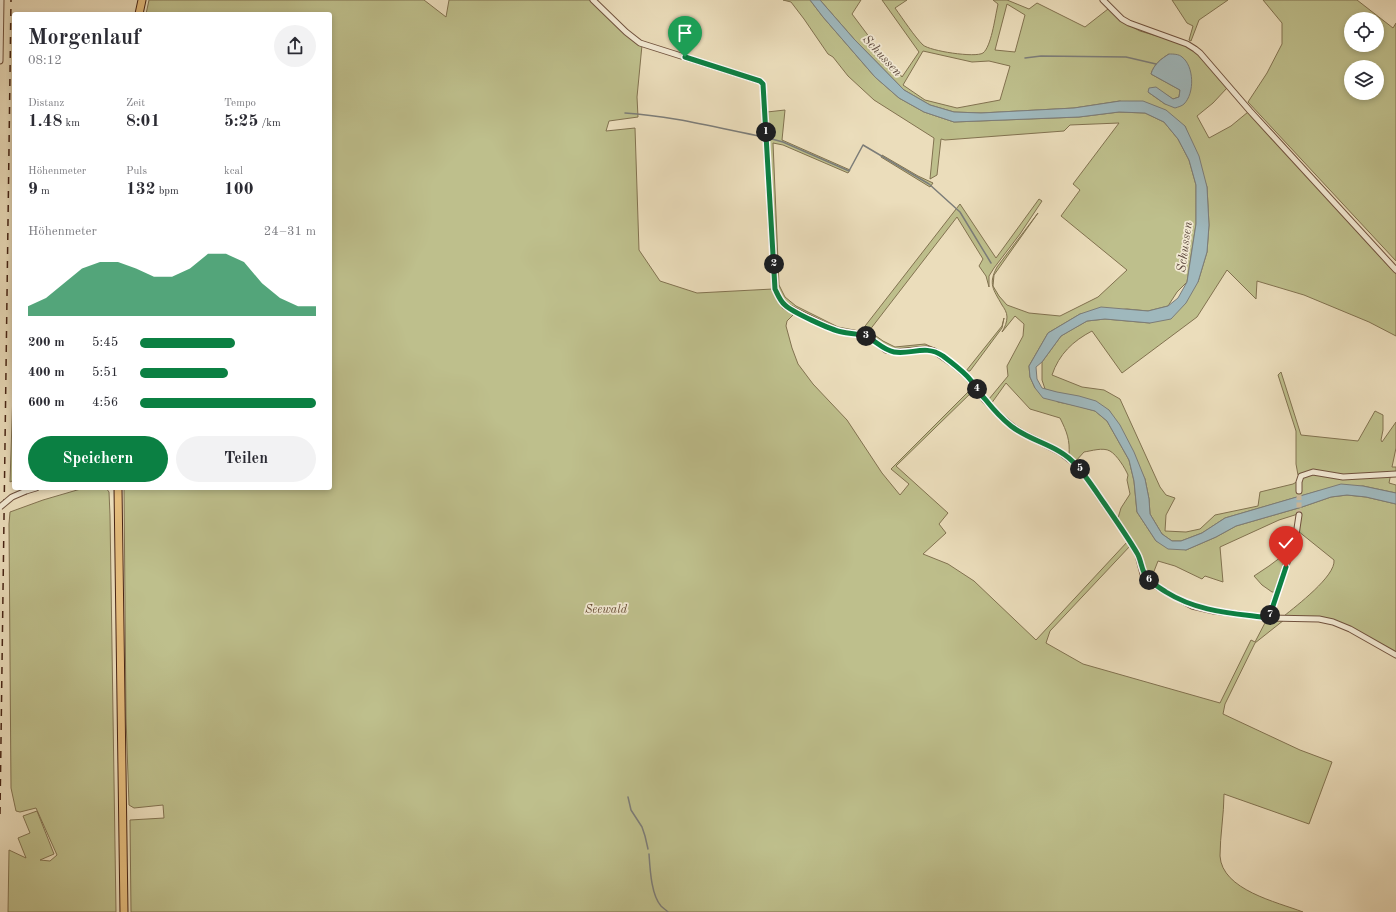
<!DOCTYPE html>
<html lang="de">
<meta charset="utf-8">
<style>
:root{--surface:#fff;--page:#f2f2f3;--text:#2b2b33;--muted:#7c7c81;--accent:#0b8043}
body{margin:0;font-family:"Old Standard TT",serif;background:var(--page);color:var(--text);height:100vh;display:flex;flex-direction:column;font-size:15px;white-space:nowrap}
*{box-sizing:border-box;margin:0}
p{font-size:13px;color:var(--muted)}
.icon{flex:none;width:22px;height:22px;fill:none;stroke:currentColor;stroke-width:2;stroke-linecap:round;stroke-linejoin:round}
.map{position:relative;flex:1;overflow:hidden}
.sheet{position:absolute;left:12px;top:12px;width:320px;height:478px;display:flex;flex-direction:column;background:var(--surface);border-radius:4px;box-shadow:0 2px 6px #0003}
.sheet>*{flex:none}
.controls{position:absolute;left:1344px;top:12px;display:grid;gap:8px}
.controls a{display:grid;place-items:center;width:40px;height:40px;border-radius:50%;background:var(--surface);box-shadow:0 2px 6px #0003;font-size:20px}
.pin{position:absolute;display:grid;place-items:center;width:34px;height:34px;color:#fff;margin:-41px -17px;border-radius:50% 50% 50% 0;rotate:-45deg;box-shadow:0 0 4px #0007}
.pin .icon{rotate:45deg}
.km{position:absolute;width:20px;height:20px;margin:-10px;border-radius:50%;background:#222;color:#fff;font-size:11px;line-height:20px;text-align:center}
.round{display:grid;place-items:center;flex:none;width:42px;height:42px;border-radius:21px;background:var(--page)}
.summary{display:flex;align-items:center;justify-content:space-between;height:68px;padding:0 16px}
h1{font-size:22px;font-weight:800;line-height:30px}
.metrics{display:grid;grid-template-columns:repeat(3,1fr);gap:6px;height:68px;padding:4px 16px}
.metrics div{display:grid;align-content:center}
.metrics b{font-size:17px;font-weight:800}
.metrics small{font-size:11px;font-weight:400}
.metrics p{font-size:11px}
.chart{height:112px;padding:8px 16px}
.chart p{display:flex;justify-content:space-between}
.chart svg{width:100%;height:72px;margin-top:4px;fill:var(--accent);opacity:.7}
.button{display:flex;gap:8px;margin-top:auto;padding:8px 16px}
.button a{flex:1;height:46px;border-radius:24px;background:var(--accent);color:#fff;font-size:16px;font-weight:800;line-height:46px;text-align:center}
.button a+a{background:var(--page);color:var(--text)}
ul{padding:0 16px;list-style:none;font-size:13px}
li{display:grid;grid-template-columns:64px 48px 1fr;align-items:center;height:30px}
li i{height:10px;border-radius:5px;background:var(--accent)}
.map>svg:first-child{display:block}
.green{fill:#bebf8c;stroke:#827250;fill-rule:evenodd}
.water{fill:#9fb8bd;stroke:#7c7d79}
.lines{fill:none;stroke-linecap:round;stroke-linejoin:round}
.stream{stroke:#7c7d79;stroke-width:1.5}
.minor-tunnel{stroke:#cab89a;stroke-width:5;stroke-dasharray:5 2.5;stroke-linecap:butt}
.minor-casing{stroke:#70523e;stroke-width:7}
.major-casing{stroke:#472414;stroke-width:9}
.minor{stroke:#f2e9d3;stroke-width:5}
.major{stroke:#e6be7e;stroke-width:7}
.rail{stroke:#472414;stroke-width:1.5;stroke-dasharray:7 7;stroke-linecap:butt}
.minor-bridge-casing{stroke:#70523e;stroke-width:7;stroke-linecap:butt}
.minor-bridge{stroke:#f2e9d3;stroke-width:5}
.route-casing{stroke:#fff;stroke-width:8}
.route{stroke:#0b8043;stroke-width:5}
.labels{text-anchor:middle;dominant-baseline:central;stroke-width:3.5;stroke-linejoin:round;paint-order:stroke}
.park-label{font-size:12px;font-style:italic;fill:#654b32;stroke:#f2e9d3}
.water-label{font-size:13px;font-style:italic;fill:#5d493e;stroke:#f2e9d3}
</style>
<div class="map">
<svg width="1396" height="912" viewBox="0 0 1396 912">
<rect width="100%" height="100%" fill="#ebddbb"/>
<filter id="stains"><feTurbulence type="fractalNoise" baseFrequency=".005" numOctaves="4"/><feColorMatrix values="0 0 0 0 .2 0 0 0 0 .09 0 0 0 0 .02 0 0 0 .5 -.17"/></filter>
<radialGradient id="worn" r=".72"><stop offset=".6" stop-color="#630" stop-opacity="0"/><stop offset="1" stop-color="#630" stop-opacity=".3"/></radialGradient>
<g class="green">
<path d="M149,0H424L446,17L449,0H590L642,45L637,97L638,117L609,121L606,131L635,128L639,250L660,281L697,293L773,289C777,299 783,311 795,313L787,321L786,326L792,348L798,364L813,384L847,420L882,473L900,495L909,484L891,469L973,387L975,389L896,466L948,513L939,524L946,533L923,554L948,564L974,581L1036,640L1128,541L1131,545L1050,631L1046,643L1083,664L1220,703L1251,640L1255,642L1267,619L1284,620L1255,643L1225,704L1223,714L1300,750L1332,762L1309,824L1224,794C1224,814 1220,836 1220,856C1222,890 1277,902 1303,912H131L130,820L164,818L163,805L134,808L129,805L126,717L124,488H330V14H146Z"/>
<path d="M783,0H810L823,17L875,77L899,98L924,112L954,122L1079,117L1119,112L1145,113L1164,122L1178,139L1189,160L1196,185V224L1187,282L1177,292L1168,306L1148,311L1127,309L1080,314L1048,333L1029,366L1030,377L1035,388L1058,402L1078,406L1095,411L1107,421L1129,460L1134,481L1137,512L1156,541L1186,550L1216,537L1236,526L1302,507L1331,497L1347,495L1366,497L1396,504V653L1345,625L1284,616C1296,606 1336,576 1334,560L1298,531L1301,513L1279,520L1220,547L1223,582L1205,576L1202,579L1175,566L1158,561L1151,579L1146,574L1138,548L1118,518L1121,508L1130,494L1127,480L1128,475C1125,468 1117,455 1110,451C1103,447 1091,451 1084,452L1075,462L1069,455C1070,440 1067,432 1060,418L1030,409L1006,383L991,404L972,380L969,375L989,399L1008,376L1007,366L1023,336L1024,324L1015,316L1002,332C1005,327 1007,322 1007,317C1007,312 1004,308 1002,305C993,289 988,284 997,267L1038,213L994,275L993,286L999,296L1007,305L1029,313L1060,316L1098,297L1127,270L1061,216L1080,190L1073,184L1119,123L1070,125L1064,131L945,140L941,139L937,175L930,179L934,138L874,100L848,76L833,57L828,54L804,19L791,2Z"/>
<path d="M820,0H861L852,14L891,66L895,68L902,77L919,52L882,0H907L895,8C903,19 914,36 923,45C930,51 975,58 983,53C991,47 995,18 997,9L998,4L993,0H1007L1029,9L1037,3L1085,27L1108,9L1119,20L1140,31L1184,44L1200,55L1227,88L1213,103L1197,116L1209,138L1231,126L1248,112L1396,274V336L1369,322L1304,295L1257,281L1256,299L1227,270L1197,317L1122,373L1092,331C1073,341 1059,354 1052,375L1082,387L1104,390L1120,399L1160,487L1166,495L1175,498L1166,515L1165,531L1186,532L1200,529L1215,515L1258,506L1260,492L1293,484L1307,476L1303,473L1298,475L1296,464V431L1278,375L1281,372L1301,435L1358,441L1375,411L1383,415V430L1381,440L1382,442L1396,422V448L1392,467H1396V472L1391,473L1389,483L1396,485V493L1363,486L1318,491L1225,518L1202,533L1181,541H1172L1162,534L1150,514L1149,499L1145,479L1109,410L1045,389L1042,380V362L1061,336L1071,330L1087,321L1105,319L1150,323L1198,282L1207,252L1209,225L1207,187L1185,126L1120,101L1074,108L981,113L954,112L930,105L904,90L854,39ZM1007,4L1025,15L1015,52L995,50ZM923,51L972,62L989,61L1010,66L1000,100L957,108L925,100L903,85ZM1169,54L1188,98L1165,104L1148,92L1165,94L1173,99L1179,97L1180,90L1151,74C1154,64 1161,59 1169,54Z"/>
<polygon points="1172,0 1228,0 1199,20 1191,41 1189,40 1193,26 1187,23"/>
<path d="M1263,0H1357L1393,28L1396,23V261L1248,102L1267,73L1282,44V23ZM1351,19H1377V45H1351ZM1351,67H1377V93H1351Z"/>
<polygon points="785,110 782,140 850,170 848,173 783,145 773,143 779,285 785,297 796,306 838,327 859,331 862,330 960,204 996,258 1039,199 1042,201 1020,234 994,268 989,276 989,287 986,276 979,266 983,259 957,217 869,331 883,341 895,347 925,344 939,350 966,371 1002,326 1004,318 1002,328 970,371 965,371 937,351 902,351 889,349 866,333 839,329 804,313 789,304 782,297 778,291 776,278 767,112"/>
<polygon points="882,155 918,176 933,183 930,187 881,157"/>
<polygon points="14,351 14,480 10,482 14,360"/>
<polygon points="84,488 106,488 109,492 110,515 116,912 8,912 9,850 26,858 18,838 30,833 23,816 37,811 54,854 40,860 50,861 57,855 36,808 20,812 16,811 11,788 9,524 10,512 43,500"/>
<polygon points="1289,551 1276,592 1272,592 1262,585 1254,576 1269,566"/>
</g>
<g class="water">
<polygon points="810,0 820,0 854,39 904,90 930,105 954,112 981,113 1074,108 1120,101 1143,101 1166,110 1185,126 1199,156 1207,187 1209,225 1207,252 1198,282 1186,303 1171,319 1150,323 1105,319 1087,321 1061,336 1042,362 1036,367 1037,379 1042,388 1057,392 1079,396 1096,401 1109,410 1120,425 1134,452 1145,479 1149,499 1150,514 1162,534 1172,541 1181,541 1202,533 1225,518 1341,484 1363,486 1396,493 1396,504 1366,497 1347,495 1331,497 1302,507 1236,526 1216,537 1186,550 1168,549 1156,541 1137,512 1134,481 1129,460 1107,421 1095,411 1043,398 1035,388 1030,377 1029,366 1048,333 1080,314 1101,307 1148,311 1168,306 1178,298 1187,282 1196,224 1196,185 1189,160 1178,139 1164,122 1145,113 1119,112 1079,117 954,122 924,112 899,98 875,77 823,17"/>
<path d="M1169,54C1173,54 1179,54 1182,57C1194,66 1195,93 1184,104C1182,106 1178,107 1175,108L1165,104L1148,92L1149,88L1156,87L1173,99L1179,97L1180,90L1151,74C1154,64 1161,59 1169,54Z"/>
</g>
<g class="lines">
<g class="stream">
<polyline points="1025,58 1041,56 1126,57 1156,64"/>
<path d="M625,113C672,116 718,128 764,137"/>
<polyline points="768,138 783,142 849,171 863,145 929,184 960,212 991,263"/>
<polyline points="628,797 631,810 642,827 645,836 648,849"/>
<path d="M649,854C650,868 651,895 661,906C663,908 666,910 668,912"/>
</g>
<polyline class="minor-tunnel" points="1299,515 1299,491"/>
<g class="minor-casing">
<g id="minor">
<polyline points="593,0 626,32 640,43 760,81 763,84 775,289 780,299 785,306 832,329 842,332 860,334 869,337 886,350 895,352 926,349 934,351 954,365 967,376 984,399 1000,416 1013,427 1022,433 1060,452 1074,463 1083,473 1126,535 1138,555 1143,574 1156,586 1173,596 1192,606 1214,611 1269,618 1319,619 1333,622 1350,629 1396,655"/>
<polyline points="1103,0 1122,19 1129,23 1187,44 1195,49 1200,53 1250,111 1396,270"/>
<polyline points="0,61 1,0"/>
<polyline points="26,491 36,488"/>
<polyline points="1299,491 1299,482 1301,476 1313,472 1343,477 1396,474"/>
<polyline points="1269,618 1296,535 1299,515"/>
</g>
</g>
<g class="major-casing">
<g id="major">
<polyline points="139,14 142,0"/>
<polyline points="118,488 124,912"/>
</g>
</g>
<use href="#minor" class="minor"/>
<use href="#major" class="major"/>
<polyline class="rail" points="0,814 11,0"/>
<g class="minor-bridge-casing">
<polyline id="minor-bridge" points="0,507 12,497 26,491"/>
</g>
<use href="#minor-bridge" class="minor-bridge"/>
</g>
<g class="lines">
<g class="route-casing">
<path id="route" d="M685,57L760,81L763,84L775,289C778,295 780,301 785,305C792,312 831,330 842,332C850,334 859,333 867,337C876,341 883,350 894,352C912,355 925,344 943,356C951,362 960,369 967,376C974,383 978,392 985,399C993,409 1001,418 1011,426C1031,442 1059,445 1076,465C1086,476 1095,490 1104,503C1115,519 1127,536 1137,553C1142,561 1141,572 1148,579C1153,584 1160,588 1166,592C1198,612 1232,613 1269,618L1286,567"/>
</g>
<use href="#route" class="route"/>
</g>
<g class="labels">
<g class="park-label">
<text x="606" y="610">Seewald</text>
</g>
<g class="water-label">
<text transform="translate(882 56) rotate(47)">Schussen</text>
<text transform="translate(1185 247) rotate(-82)">Schussen</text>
</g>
</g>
<rect width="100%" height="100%" filter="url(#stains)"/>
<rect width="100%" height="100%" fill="url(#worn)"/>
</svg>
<div class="controls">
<a><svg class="icon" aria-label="locate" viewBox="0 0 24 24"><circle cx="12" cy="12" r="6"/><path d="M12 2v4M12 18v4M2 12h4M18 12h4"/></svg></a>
<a><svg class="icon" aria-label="layers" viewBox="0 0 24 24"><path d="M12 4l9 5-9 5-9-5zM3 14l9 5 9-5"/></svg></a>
</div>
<div class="pin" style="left:685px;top:57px;background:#1e9e55"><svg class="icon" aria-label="arrive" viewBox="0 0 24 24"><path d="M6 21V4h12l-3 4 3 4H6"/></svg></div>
<div class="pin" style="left:1286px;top:567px;background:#d93025"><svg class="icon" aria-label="check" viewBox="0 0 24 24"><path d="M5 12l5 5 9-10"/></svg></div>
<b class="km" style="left:766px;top:132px">1</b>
<b class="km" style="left:774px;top:264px">2</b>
<b class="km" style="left:866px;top:336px">3</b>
<b class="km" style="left:977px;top:389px">4</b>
<b class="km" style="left:1080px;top:469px">5</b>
<b class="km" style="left:1149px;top:580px">6</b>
<b class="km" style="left:1270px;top:615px">7</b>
<section class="sheet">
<div class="summary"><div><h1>Morgenlauf</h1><p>08:12</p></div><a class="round"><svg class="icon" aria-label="share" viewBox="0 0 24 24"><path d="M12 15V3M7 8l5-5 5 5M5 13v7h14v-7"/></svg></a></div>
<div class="metrics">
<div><p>Distanz</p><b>1.48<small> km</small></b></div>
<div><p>Zeit</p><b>8:01</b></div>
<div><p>Tempo</p><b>5:25<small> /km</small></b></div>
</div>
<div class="metrics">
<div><p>Höhenmeter</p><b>9<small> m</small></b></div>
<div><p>Puls</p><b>132<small> bpm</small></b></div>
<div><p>kcal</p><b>100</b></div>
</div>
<div class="chart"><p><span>Höhenmeter</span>24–31 m</p>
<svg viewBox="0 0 160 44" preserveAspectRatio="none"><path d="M0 44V38L10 33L20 24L30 15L40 11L50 11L60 15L70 20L80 20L90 15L100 6L110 6L120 11L130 24L140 33L150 38L160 38V44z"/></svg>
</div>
<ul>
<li><b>200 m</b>5:45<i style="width:54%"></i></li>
<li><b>400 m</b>5:51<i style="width:50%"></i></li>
<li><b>600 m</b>4:56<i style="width:100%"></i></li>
</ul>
<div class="button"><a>Speichern</a><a>Teilen</a></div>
</section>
</div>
